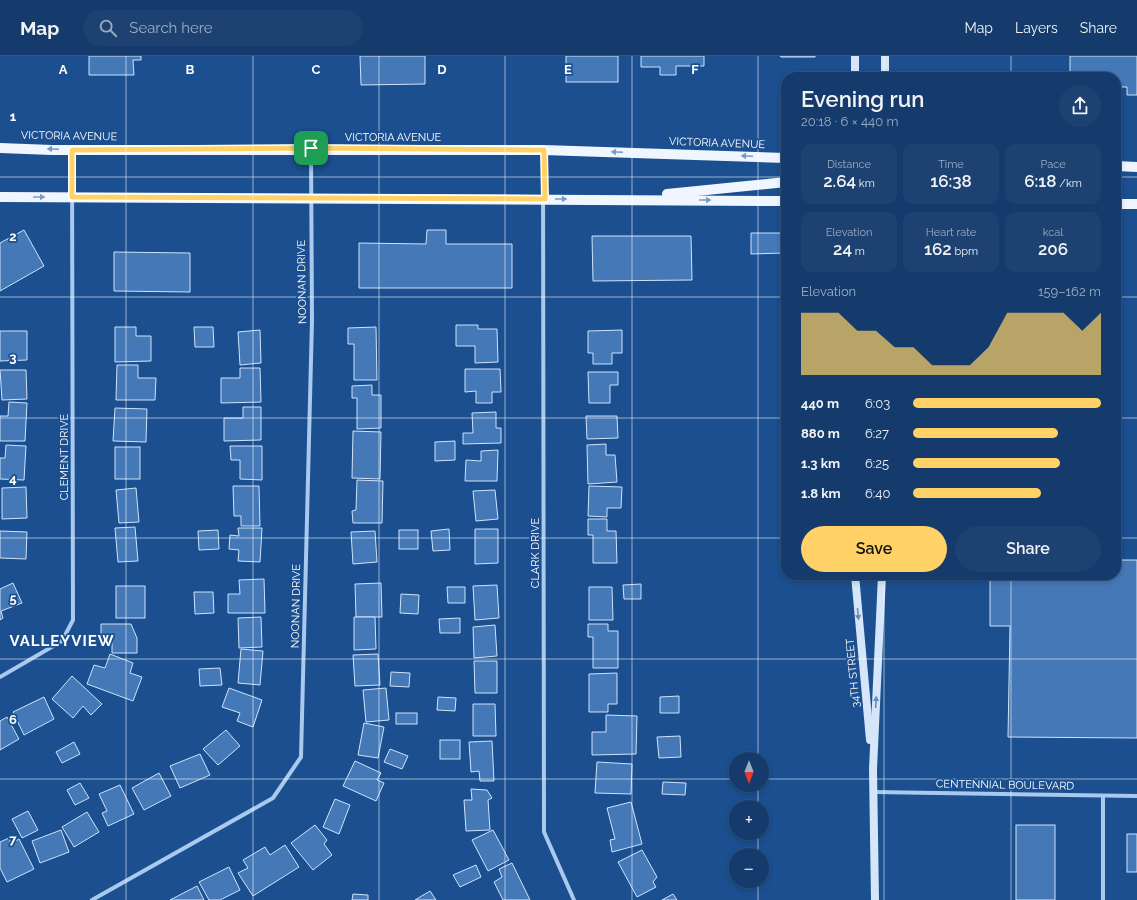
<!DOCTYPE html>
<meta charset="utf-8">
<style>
:root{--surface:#143b6b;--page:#1d4271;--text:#f1f3f6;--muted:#9dadc1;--line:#33557e;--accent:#ffd166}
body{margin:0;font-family:Raleway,sans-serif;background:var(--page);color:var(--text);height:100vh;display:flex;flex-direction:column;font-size:15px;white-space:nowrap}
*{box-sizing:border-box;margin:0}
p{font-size:13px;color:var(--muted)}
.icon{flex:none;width:22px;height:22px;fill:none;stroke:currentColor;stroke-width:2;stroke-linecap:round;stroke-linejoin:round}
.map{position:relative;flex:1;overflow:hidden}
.side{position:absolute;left:781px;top:16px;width:340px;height:508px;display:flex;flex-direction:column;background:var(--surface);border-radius:16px;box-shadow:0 2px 6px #0003,0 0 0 1px var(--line)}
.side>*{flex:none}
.needle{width:26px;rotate:180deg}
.buttons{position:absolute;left:729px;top:696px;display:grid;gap:8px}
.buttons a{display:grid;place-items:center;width:40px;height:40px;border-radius:50%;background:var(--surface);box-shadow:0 2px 6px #0003,0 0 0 1px var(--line);font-size:20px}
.pin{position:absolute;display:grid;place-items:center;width:34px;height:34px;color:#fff;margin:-17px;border-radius:8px;box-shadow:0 2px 6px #0006}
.round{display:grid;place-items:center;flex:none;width:42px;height:42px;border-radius:21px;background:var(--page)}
.overview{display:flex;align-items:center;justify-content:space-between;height:68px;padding:0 20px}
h1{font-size:22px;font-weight:600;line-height:30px}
.figures{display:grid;grid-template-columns:repeat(3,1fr);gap:6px;height:68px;padding:4px 20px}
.figures div{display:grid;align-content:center;border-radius:10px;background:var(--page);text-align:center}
.figures b{font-size:17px;font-weight:600}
.figures small{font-size:11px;font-weight:400}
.figures p{font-size:11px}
.chart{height:112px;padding:8px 20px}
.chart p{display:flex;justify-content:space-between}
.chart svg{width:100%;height:72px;margin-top:4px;fill:var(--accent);opacity:.7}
.action{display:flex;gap:8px;margin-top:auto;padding:8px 20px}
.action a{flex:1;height:46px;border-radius:24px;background:var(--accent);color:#111;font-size:16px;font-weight:600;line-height:46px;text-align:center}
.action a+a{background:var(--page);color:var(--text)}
ul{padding:0 20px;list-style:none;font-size:13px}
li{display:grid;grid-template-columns:64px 48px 1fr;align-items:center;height:30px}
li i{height:10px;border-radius:5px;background:var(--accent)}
header{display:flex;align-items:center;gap:24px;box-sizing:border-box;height:56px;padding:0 20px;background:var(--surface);border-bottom:1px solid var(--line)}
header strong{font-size:19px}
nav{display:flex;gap:22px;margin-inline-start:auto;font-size:14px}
.search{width:280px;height:36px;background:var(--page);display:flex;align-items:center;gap:10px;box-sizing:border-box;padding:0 14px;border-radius:22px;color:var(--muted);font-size:15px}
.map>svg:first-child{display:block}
.building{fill:#4478b7;stroke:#cfe3fa}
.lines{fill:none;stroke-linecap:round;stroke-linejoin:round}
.street{stroke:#a9c9ee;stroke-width:4}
.secondary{stroke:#d6e6fa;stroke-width:8}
.primary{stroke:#f0f6ff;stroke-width:10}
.oneway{fill:#7b9ac1}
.oneway2{fill:#668bba}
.route-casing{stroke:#fff;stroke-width:8}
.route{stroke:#ffd166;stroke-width:5}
.grid{fill:none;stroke:#fff;stroke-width:1;stroke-opacity:0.55}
.labels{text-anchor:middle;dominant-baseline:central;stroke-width:3.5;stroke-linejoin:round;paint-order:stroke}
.street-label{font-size:11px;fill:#fff;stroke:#1b4f8f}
.district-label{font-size:15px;font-weight:bold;letter-spacing:1px;fill:#fff;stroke:#1b4f8f}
.grid-label{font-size:13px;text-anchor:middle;font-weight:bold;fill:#fff;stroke:#1b4f8f;stroke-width:3.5;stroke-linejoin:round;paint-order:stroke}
</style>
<header>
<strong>Map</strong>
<div class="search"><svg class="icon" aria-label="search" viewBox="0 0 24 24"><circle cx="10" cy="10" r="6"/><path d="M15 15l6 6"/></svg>Search here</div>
<nav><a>Map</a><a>Layers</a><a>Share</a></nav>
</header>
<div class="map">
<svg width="1137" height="844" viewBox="0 0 1137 844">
<rect width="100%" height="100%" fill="#1b4f8f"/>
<g class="building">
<polygon points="89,0 141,0 141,4 133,4 134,19 89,19"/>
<polygon points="360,0 425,0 425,28 361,29"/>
<rect x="566" y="0" width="52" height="26"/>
<polygon points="641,0 704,0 704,10 676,10 676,19 660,19 660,11 641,11"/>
<polygon points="780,0 815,0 815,1 781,1"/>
<polygon points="1070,0 1137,0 1137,39 1127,39 1127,31 1116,31 1116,21 1070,21"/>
<polygon points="24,174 44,210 0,235 0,187"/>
<polygon points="427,174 446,174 446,188 512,188 512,232 359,232 359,187 426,188"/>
<polygon points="751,177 783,177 783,197 751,198"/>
<polygon points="592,180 691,180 692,224 593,225"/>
<polygon points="114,196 190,197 190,236 114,235"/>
<polygon points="456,269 478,269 478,273 497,273 498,306 475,307 475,290 456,290"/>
<polygon points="115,271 136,271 136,280 151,280 151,305 115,306"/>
<polygon points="194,271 213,271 214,291 195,291"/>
<polygon points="376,271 377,324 354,324 354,288 348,288 348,272"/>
<polygon points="260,274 261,307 240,309 238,276"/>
<polygon points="622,274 622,297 612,297 612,308 593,308 593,297 588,297 588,275"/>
<polygon points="0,275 27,275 27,304 0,305"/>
<polygon points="117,309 138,309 138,322 156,322 155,344 116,344"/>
<polygon points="240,312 260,312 261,346 221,347 221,322 240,322"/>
<polygon points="465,313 500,313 501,336 492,336 492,347 476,347 476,335 465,336"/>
<polygon points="0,314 26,314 27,343 2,344"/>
<polygon points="588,316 618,316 618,329 610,329 610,347 589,347"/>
<polygon points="372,329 372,339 381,339 381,372 357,373 357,342 352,342 352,330"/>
<polygon points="9,346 27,347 25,385 0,385 0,360 8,360"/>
<polygon points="243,351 261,351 261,384 224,385 224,362 243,362"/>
<polygon points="115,352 147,353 146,386 113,385"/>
<polygon points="496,356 496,372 501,372 501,387 463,388 463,377 473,377 472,357"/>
<polygon points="586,360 617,360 618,382 587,383"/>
<polygon points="353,375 381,376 380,423 352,422"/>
<polygon points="455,385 455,404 435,405 435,386"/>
<polygon points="606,388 606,399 615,399 617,426 588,428 587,389"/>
<polygon points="6,389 26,390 24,424 0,423 0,402 5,402"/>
<polygon points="230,390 262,390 262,424 240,423 240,404 231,404"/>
<rect x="115" y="391" width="25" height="32"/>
<polygon points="498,394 497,425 465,425 466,404 481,405 481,395"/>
<polygon points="357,424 383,425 382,467 353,467 352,455 356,454"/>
<polygon points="233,430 259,430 260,470 241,470 241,460 234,460"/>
<polygon points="589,430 622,431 621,452 607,452 607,461 588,460"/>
<polygon points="26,431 27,462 2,463 2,432"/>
<polygon points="136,432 139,466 119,467 116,434"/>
<polygon points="495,434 498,463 476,465 473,435"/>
<polygon points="588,463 607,463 607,475 616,475 617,507 593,507 593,479 588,479"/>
<polygon points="135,471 138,505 118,506 115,472"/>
<polygon points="238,472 262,472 260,506 238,505 239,494 229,493 230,479 239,480"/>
<polygon points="449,473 450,494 433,495 431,475"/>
<polygon points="475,473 498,473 498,507 475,508"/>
<polygon points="218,474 219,493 199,494 198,475"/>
<rect x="399" y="474" width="19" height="19"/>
<polygon points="0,475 27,476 26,503 0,502"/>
<polygon points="375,475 377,506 353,508 351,476"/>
<polygon points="1116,504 1137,504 1137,682 1008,681 1010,570 990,570 990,519 1116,519"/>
<polygon points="264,523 265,557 228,557 228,538 240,538 239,524"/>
<polygon points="13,527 22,547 1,555 3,562 0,564 0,533"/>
<polygon points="381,527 382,561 356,561 355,528"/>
<polygon points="641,528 641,543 624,543 623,529"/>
<polygon points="497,529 499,562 475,564 473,530"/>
<rect x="116" y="530" width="29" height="32"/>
<polygon points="447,531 465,531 465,547 448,547"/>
<polygon points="589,531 612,531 613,564 589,564"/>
<polygon points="194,536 213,536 214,557 195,558"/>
<polygon points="401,538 419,539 418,558 400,557"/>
<polygon points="261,561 262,591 239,592 238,562"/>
<polygon points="354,561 375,561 376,593 354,594"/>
<polygon points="460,562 460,577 440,577 439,563"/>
<polygon points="101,568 131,568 137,582 137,597 112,597 112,587 101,587"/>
<polygon points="588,568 608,568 608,575 618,575 618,612 593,612 593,581 588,581"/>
<polygon points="495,569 497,600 474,602 473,571"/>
<polygon points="241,593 263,595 260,629 238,627"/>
<polygon points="110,598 133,607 130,617 142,621 133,645 87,628 94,609 105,612"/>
<polygon points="378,598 380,629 355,630 353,599"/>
<polygon points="474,605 497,605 497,637 475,637"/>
<polygon points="220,612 222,629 200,630 199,613"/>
<polygon points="391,616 410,617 409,631 390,630"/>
<polygon points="617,617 617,648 608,648 608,656 589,656 589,618"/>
<polygon points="72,620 102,648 91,659 83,650 73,662 52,643"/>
<polygon points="229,632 262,644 253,671 237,665 240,657 222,651"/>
<polygon points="386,632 389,664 366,666 363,634"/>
<polygon points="679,640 679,657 660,657 660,641"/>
<polygon points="44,641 54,663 24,679 13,656"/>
<polygon points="438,641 456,642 455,655 437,654"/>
<polygon points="473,648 495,648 496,680 473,680"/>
<rect x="396" y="657" width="21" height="11"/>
<polygon points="606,659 637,660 636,698 592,699 592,676 606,676"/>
<polygon points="7,661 19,683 0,694 0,665"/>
<polygon points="364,667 384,671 378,702 358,699"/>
<polygon points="226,674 240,690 218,709 203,693"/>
<polygon points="680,680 681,701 659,702 657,681"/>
<rect x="440" y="684" width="20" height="19"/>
<polygon points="492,685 494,725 480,725 479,715 471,716 469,686"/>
<polygon points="74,686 80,698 62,707 56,696"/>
<polygon points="390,693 408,700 402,713 384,706"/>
<polygon points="200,698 210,719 180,732 170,710"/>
<polygon points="355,705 381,717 377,724 384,727 376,745 343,730"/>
<polygon points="597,706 632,708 631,738 595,737"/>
<polygon points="159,717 171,740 144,754 132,732"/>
<polygon points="663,726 686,727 685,739 662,738"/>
<polygon points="80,727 89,742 75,749 67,734"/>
<polygon points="120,729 134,758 108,770 102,757 107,755 99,738"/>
<polygon points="471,733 487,734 492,742 488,744 490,774 466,775 464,744 472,744"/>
<polygon points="335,743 350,749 339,778 323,771"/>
<polygon points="631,746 642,788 612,796 610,784 615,783 607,752"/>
<polygon points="28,755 38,774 22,782 12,763"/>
<polygon points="87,756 99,776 74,791 62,771"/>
<polygon points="315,769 327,784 324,788 332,799 313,814 291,787"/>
<rect x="1016" y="769" width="39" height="75"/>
<polygon points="61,774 69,796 40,807 32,785"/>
<polygon points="493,774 509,804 488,815 472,784"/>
<rect x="1127" y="778" width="10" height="38"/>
<polygon points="9,782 11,788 19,783 34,813 7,826 0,812 0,786"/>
<polygon points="285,789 299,811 253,840 238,817 248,812 243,804 265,791 270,799"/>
<polygon points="642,794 657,821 653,826 656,831 637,841 618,806"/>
<polygon points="512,807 530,844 503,844 494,826 502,821 499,813"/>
<polygon points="476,809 481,821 460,831 453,819"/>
<polygon points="229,811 240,834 220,844 209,844 199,826"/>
<polygon points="197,830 204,844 170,844"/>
<polygon points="430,835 436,844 415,844"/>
<polygon points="353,838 368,839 368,844 352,844"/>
<polygon points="673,838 677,844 662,844"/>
</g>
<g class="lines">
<g class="street">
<polyline points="543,95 544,776 574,844"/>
<polyline points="0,621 62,585 73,564 72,94"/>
<polyline points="873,736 1137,740"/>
<polyline points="1103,740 1103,844"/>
<polyline points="92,844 273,742 301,701 312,264 311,95"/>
</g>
<g class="secondary">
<polyline points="855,0 855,21"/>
<polyline points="885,0 885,21"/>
<polyline points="855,519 870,684"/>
<polyline points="875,844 873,713 882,519"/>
</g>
<g class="primary">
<polyline points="0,92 52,94 543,94 786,102"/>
<polyline points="1116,110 1137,111"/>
<polyline points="667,138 786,126"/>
<polyline points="0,141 786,145"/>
<polyline points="1116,148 1137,148"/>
</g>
</g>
<defs><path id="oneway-solid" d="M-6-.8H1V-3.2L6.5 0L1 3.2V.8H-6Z"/></defs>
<g class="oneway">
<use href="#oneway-solid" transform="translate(53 93) rotate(-178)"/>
<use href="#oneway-solid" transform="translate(617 96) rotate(-178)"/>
<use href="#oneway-solid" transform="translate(747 100) rotate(-178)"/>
<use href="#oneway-solid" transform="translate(39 141)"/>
<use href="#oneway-solid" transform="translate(561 143)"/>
<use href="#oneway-solid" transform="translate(705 144)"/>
</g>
<g class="oneway2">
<use href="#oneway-solid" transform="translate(858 558) rotate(85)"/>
<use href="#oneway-solid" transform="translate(876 646) rotate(-87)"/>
</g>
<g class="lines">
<g class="route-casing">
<polygon id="route" points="311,92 544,94 545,143 72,141 72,94"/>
</g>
<use href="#route" class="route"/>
</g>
<path class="grid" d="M126,0V844M253,0V844M379,0V844M505,0V844M632,0V844M758,0V703M884,0V21M1011,0V21M0,121H786M1116,121H1137M0,241H786M1116,241H1137M0,362H786M1116,362H1137M0,482H786M1116,482H1137M884,519V844M1011,519V844M0,603H1137M0,723H736M762,723H1137M758,729V751M758,777V799M758,825V844"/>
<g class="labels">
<g class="street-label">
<text transform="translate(69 80) rotate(1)">VICTORIA AVENUE</text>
<text x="393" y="81">VICTORIA AVENUE</text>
<text transform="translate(717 87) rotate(2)">VICTORIA AVENUE</text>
<text transform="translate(302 226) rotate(-91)">NOONAN DRIVE</text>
<text transform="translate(64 401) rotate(-90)">CLEMENT DRIVE</text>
<text transform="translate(535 497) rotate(-90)">CLARK DRIVE</text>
<text transform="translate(296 550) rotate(-89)">NOONAN DRIVE</text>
<text transform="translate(853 617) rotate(-95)">34TH STREET</text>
<text transform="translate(1005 729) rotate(1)">CENTENNIAL BOULEVARD</text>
</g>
<g class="district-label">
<text x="62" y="585">VALLEYVIEW</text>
</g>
</g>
<g class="grid-label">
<text x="63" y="18">A</text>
<text x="190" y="18">B</text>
<text x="316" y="18">C</text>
<text x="442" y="18">D</text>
<text x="568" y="18">E</text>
<text x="695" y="18">F</text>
<text x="13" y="65">1</text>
<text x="13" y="185">2</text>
<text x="13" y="306">3</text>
<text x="13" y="427">4</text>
<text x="13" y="547">5</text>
<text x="13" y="668">6</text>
<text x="13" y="788">7</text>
</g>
</svg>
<div class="buttons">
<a><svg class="needle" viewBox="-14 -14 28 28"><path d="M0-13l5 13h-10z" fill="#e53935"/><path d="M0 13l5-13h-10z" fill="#9dadc1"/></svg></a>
<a>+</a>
<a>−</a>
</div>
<div class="pin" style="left:311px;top:92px;background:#1e9e55"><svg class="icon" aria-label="arrive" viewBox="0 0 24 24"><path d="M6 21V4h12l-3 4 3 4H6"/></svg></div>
<section class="side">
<div class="overview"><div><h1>Evening run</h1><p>20:18 · 6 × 440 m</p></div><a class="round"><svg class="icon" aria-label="share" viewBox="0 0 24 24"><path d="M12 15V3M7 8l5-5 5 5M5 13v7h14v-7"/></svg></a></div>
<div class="figures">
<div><p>Distance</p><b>2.64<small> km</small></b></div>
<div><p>Time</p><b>16:38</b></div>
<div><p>Pace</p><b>6:18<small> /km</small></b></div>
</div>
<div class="figures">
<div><p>Elevation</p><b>24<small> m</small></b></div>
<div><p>Heart rate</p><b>162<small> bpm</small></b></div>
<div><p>kcal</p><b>206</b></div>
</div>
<div class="chart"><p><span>Elevation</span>159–162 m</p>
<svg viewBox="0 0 160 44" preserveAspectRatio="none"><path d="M0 44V6L10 6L20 6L30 17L40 17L50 27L60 27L70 38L80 38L90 38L100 27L110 6L120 6L130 6L140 6L150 17L160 6V44z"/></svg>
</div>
<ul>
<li><b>440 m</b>6:03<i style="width:100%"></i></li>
<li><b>880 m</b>6:27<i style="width:77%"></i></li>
<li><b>1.3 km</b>6:25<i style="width:78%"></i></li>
<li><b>1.8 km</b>6:40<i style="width:68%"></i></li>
</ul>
<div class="action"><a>Save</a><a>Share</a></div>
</section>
</div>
